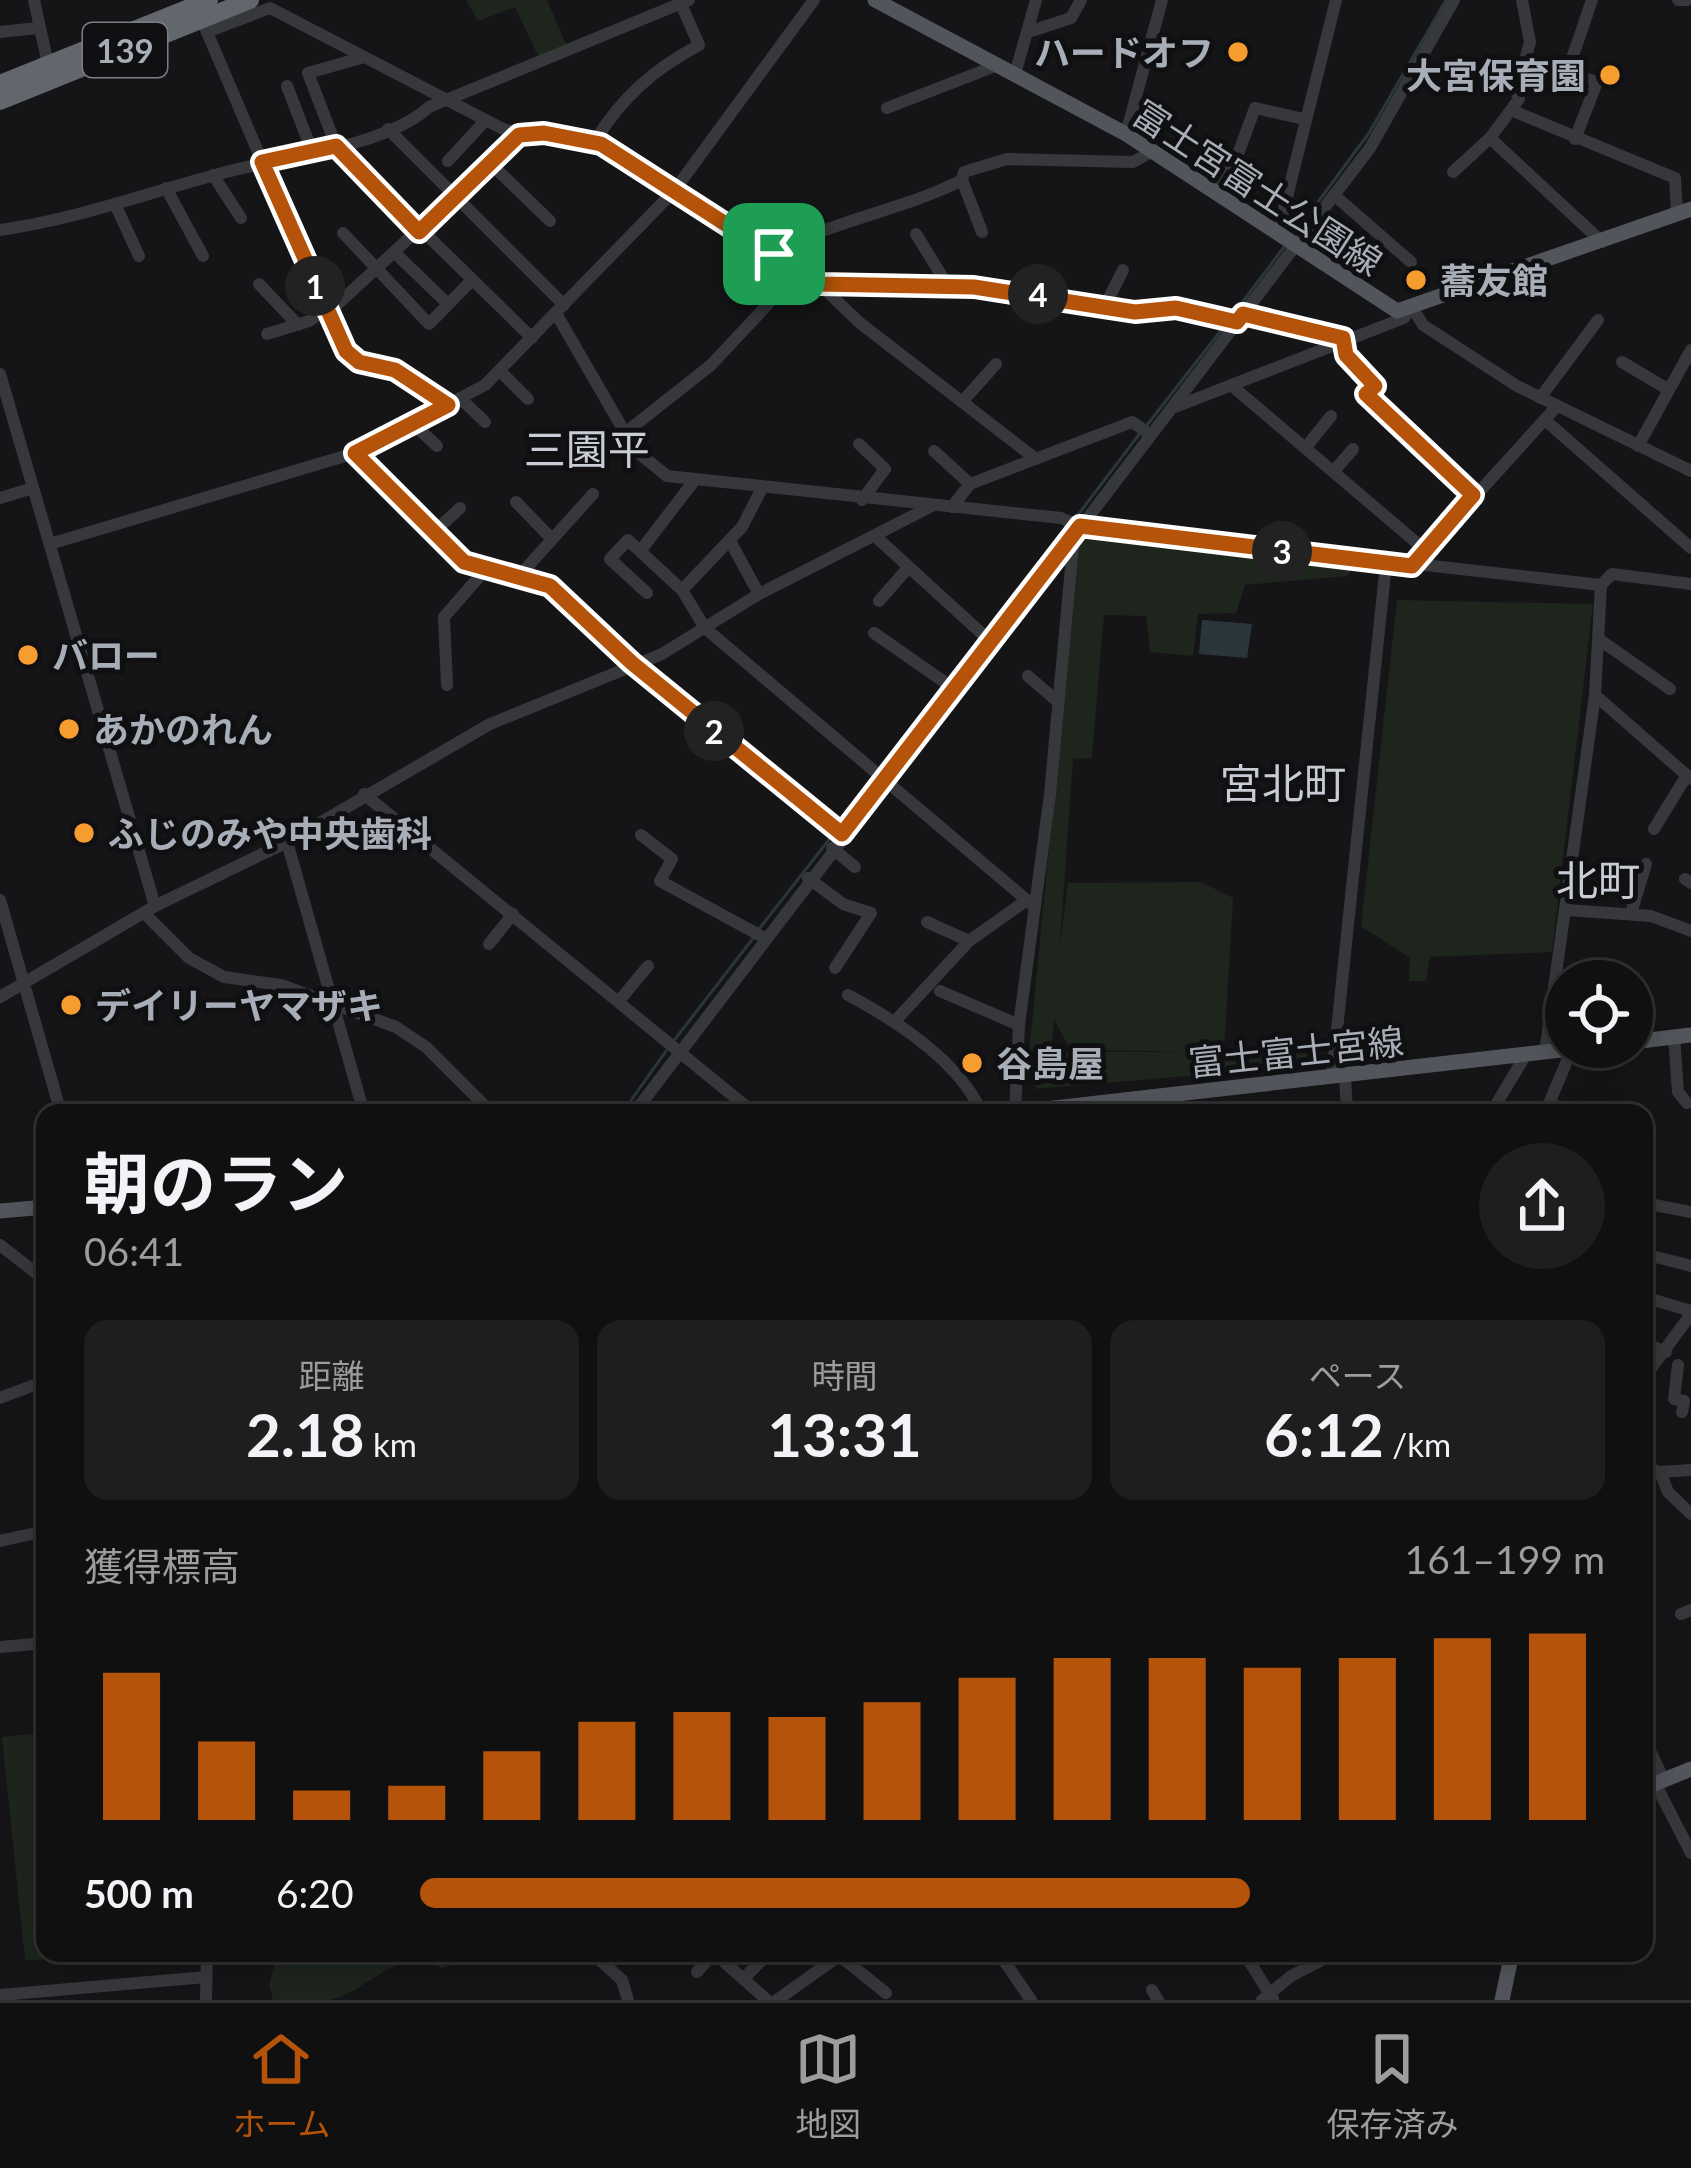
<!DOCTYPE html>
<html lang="ja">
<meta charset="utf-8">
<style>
:root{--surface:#101011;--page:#1e1e1f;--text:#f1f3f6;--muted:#9c9d9f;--line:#303031;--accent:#b45309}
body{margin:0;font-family:Lato,"Noto Sans JP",sans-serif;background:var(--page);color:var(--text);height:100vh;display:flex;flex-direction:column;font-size:45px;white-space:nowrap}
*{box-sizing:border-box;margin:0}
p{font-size:39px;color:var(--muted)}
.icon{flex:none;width:66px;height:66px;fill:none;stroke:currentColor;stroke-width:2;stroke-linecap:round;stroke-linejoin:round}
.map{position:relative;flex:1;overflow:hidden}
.details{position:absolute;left:36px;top:1104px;width:1617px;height:858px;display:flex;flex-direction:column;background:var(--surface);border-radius:24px;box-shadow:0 6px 30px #0003,0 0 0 3px var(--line)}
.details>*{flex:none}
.tools{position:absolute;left:1545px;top:960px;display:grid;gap:24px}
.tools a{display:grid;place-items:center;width:108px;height:108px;border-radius:50%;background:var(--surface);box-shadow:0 6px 30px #0003,0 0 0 3px var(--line);font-size:60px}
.pin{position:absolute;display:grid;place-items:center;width:102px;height:102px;color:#fff;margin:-51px;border-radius:24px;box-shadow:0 6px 18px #0006}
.km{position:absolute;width:60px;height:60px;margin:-30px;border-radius:50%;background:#222;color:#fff;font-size:33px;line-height:60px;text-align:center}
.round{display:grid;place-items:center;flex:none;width:126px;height:126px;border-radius:63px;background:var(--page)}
.headline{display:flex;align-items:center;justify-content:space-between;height:204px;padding:0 48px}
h1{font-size:66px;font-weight:700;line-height:90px}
.stats{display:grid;grid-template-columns:repeat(3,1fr);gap:18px;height:204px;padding:12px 48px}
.stats div{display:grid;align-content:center;border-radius:24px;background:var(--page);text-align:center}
.stats b{font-size:60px;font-weight:700}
.stats small{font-size:33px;font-weight:400}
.stats p{font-size:33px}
.chart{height:336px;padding:24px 48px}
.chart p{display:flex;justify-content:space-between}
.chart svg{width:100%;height:216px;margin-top:12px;stroke:var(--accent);stroke-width:6}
ul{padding:0 48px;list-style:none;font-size:39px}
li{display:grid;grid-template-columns:192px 144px 1fr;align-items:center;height:90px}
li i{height:30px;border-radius:15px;background:var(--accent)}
.tabs{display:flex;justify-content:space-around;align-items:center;height:168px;border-top:3px solid var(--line);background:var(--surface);font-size:33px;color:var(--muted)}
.tabs a{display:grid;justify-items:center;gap:6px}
.tabs .on{color:var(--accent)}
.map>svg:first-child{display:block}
.green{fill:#1d251d}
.water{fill:#2b363c}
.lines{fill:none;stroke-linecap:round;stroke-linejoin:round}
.stream{stroke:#2b363c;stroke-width:3}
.minor{stroke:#36383c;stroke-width:12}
.major{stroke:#52555b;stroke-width:15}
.highway{stroke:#62666d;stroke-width:18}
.route-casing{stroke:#fff;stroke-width:24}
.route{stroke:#b45309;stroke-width:15}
.poi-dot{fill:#f79c2e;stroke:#101012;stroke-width:4.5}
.labels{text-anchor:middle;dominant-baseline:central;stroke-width:10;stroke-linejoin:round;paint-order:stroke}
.shield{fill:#101012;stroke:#7a7f86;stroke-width:3}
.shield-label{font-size:33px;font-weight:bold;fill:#a7aeb8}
.poi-label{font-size:36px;font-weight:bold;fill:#a7aeb8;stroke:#101012;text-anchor:start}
.street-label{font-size:36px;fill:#a7aeb8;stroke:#101012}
.quarter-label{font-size:42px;fill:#c8ccd4;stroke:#101012}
</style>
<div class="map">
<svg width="1691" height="2000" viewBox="0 0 1691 2000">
<rect width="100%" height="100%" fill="#151517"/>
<g class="green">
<polygon points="466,0 547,0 566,44 538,56 515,7 478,21"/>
<polygon points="1079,537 1358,563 1347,576 1245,585 1236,613 1198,614 1193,656 1150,652 1146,616 1104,615 1092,758 1073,759 1060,944 1068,883 1201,882 1233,898 1224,1052 1071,1050 1054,1020 1051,1052 1308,1051 1303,1066 1036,1089 1028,1064"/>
<polygon points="1397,600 1593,604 1552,952 1430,957 1426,981 1409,981 1410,958 1361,926"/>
<polygon points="45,1732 45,1953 182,1956 25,1960 2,1737"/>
<path d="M278,1953H473L474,1957L442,1968C398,1943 370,1991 330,2000C313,2000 290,2000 273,2000L269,1984Z"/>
</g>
<polygon class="water" points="1202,620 1252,624 1247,658 1199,654"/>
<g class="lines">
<g class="stream">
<polyline points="1295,233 1369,133 1446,0"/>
<polyline points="1232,316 1284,247"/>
<polyline points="1147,425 1226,324"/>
<polyline points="1074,520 1141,432"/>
<polyline points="987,634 1068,528"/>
<polyline points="950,682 981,642"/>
<polyline points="880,772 944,690"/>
<polyline points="840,825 874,780"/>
<polyline points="759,929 835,832"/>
<polyline points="672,1043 754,937"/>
<polyline points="622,1113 666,1051"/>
</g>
<g class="minor">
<polyline points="34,0 48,64"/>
<polyline points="1678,0 1687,0"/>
<polyline points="204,25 336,335 359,362 395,370 448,405"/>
<polyline points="0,32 38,28"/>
<polyline points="207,32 270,8 505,130 601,144 819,284 974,287 1135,312 1176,308 1237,322"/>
<polyline points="1028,32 1071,18 1081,0"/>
<polyline points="364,57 308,73 336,146 532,338"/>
<polyline points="1527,61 1597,82 1575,139"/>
<polyline points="1567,73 1592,0"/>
<polyline points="1015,74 1036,0"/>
<polyline points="287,86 312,151"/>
<polyline points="887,108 998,65"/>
<polyline points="1511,110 1675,178 1677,214"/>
<polyline points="388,129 564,305"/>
<polyline points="1126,134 1162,0"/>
<polyline points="519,135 490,163 550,221"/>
<polyline points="1490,138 1602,242"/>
<path d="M595,141C623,96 653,70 699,45L681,4"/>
<polyline points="448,161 485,121"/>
<polyline points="1453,172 1490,138 1519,99 1516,92 1530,42 1522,0"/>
<polyline points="213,175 241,218"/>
<polyline points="962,180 982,232"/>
<polyline points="166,188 203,256"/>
<polyline points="1211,188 1238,154 1255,108 1304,119"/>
<polyline points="1334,195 1411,262"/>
<polyline points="115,204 139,256"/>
<path d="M0,230C78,219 150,192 226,172C283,157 385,147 429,107L689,0"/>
<polyline points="343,233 429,324 472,280"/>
<polyline points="1278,233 1336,0"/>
<polyline points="916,234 948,286"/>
<path d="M774,254C834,219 902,211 962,180L964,172L1007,159L1133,162L1153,151"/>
<polyline points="397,255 448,304"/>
<polyline points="259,284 298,325"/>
<polyline points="819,284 860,323 1036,459"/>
<polyline points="1104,308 1123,270"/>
<polyline points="1414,310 1423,325 1517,386 1691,471"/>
<polyline points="327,314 490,163"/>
<polyline points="557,315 635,450 667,476 1061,518 1080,526 1601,585 1612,574 1691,584"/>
<polyline points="1243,315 1343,338 1346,355 1375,386 1366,395 1473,495"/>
<polyline points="267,334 309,321 325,310"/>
<polyline points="1622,362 1669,390"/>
<polyline points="500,371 528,399"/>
<polyline points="0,374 155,906"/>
<polyline points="1231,385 1424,549"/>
<polyline points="460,398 485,422"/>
<polyline points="1540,398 1598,320"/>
<polyline points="962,402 996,364"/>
<polyline points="1175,407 1404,318 1408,312"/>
<polyline points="1545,420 1691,548"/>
<polyline points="411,422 437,446"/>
<polyline points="625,433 711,365 799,271"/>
<polyline points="859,444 885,469 862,500"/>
<polyline points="1638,446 1691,350"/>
<polyline points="1306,447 1331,416"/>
<polyline points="934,451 970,484"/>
<polyline points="355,453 464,562 550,586 631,663 842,834"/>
<polyline points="1334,471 1353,449"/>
<polyline points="762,488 742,527 682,590 705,628 1035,907"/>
<polyline points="0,498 33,488"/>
<polyline points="516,502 551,538"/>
<polyline points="952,507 970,484 1132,422 1151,435"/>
<polyline points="435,531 460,508"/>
<polyline points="875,536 991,642"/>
<polyline points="730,541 759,594"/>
<polyline points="50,544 355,453 485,385 674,191 814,0"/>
<polyline points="641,550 694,481"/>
<polyline points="1412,566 1557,406"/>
<polyline points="520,575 593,494"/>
<polyline points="647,593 610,559 628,540 682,590"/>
<polyline points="879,601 907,569"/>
<polyline points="874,633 953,688"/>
<polyline points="1600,640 1670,689"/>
<polyline points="1028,676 1057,701"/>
<polyline points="447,685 444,617 485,570"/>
<polyline points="1595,695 1691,779"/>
<polyline points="364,794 754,1113"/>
<polyline points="1654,829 1687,775"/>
<polyline points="641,835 672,859 660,881 763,937"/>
<polyline points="287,842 364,1113"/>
<polyline points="832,848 855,867"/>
<polyline points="808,878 843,904 871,913 835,968"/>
<polyline points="1685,879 1691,883"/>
<polyline points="0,900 61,1113"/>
<polyline points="1567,910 1651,916 1691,931"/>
<polyline points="144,913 189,958 224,977 281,985 396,1027 426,1047 492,1113"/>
<polyline points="1631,913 1646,864"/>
<polyline points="927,922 969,941"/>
<polyline points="489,944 513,914"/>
<polyline points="940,991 1019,1025"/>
<path d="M848,995C897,1021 959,1061 982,1113"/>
<polyline points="0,997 155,906 287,842 490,724 662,654 759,594 932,506"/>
<polyline points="619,1001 648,966"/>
<polyline points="896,1020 969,941 1027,900"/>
<polyline points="1674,1037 1678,1092 1687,1103"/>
<polyline points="1545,1052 1595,695 1601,585"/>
<polyline points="1345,1076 1347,1113"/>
<polyline points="1332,1077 1386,564"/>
<polyline points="1551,1103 1570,1113"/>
<polyline points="1015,1112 1019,1025 1050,794 1074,535"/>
<polyline points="634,1113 1370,148 1454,0"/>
<polyline points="1491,1113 1525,1056"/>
<polyline points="1545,1113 1572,1049"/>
<polyline points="1644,1153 1646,1154"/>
<polyline points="1644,1203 1691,1212"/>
<polyline points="0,1245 45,1280"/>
<polyline points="1644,1254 1691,1266"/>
<polyline points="1644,1297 1691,1311"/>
<polyline points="1644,1343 1666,1352"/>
<polyline points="1678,1365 1674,1399 1684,1401 1682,1412"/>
<polyline points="1644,1378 1691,1314"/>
<polyline points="0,1398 45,1381"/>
<polyline points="1644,1467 1660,1472 1691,1470"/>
<polyline points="1660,1472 1668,1492 1691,1514"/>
<polyline points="0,1541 45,1531"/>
<polyline points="1681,1614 1691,1610"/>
<polyline points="0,1647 45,1643"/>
<polyline points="1644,1738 1664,1780"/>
<polyline points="1655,1783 1691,1853"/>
<polyline points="592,1953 622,1980 628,2000"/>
<polyline points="714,1953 767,2000"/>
<polyline points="1244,1953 1273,1999"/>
<polyline points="840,1956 886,1993"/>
<polyline points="1005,1962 1031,2000"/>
<polyline points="697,1972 714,1953"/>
<polyline points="744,1978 769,1953"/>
<polyline points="1152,1990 1158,2000"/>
<polyline points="0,1995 206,1977"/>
<polyline points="206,2000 207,1953"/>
<polyline points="777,2000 843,1953"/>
<polyline points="1262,2000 1291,1976 1336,1953"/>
</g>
<g class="major">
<polyline points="875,0 1126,134 1397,311 1691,209"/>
<polyline points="1632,1042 1691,1035"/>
<polyline points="1010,1113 1588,1047"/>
<polyline points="0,1211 45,1207"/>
<polyline points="1644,1788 1691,1769"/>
<polyline points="1502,2000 1512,1953"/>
</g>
<g class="highway">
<polyline points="0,84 209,0"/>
<polyline points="0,101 250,0"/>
</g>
</g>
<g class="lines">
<g class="route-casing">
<polygon id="route" points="544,133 601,144 819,284 974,287 1135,312 1176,308 1237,322 1243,314 1343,338 1346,355 1375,386 1366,394 1473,495 1412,566 1080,526 842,834 632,663 550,586 464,562 355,453 448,405 395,370 359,362 346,351 262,162 336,146 419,232 519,135"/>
</g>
<use href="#route" class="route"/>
</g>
<g class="poi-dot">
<circle cx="1238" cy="52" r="12"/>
<circle cx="1610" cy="75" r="12"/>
<circle cx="1416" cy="280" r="12"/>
<circle cx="28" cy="655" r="12"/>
<circle cx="69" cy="729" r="12"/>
<circle cx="84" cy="833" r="12"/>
<circle cx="71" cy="1005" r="12"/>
<circle cx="972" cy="1063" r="12"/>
</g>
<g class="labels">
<rect class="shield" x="83" y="23" width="84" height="54" rx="9"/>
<g class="shield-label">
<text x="125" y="50">139</text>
</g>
<g class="poi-label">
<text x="1214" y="52" text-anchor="end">ハードオフ</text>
<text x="1586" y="75" text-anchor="end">大宮保育園</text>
<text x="1440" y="280">蕎友館</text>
<text x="52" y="655">バロー</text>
<text x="93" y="729">あかのれん</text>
<text x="108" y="833">ふじのみや中央歯科</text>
<text x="95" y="1005">デイリーヤマザキ</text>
<text x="996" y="1063">谷島屋</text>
</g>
<g class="street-label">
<text transform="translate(1258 187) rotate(33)">富士宮富士公園線</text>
<text transform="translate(1296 1051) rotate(-6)">富士富士宮線</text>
</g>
<g class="quarter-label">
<text x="587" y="449">三園平</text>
<text x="1283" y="783">宮北町</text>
<text x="1598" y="880">北町</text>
</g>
</g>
</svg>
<div class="tools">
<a><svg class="icon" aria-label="locate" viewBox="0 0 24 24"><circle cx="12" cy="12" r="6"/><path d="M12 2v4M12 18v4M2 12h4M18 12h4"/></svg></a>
</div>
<div class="pin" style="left:774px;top:254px;background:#1e9e55"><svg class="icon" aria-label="arrive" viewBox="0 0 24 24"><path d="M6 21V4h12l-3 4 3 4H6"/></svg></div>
<b class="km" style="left:315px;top:286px">1</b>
<b class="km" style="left:714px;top:731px">2</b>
<b class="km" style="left:1282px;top:551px">3</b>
<b class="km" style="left:1038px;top:294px">4</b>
<section class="details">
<div class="headline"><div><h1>朝のラン</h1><p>06:41</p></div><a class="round"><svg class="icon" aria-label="share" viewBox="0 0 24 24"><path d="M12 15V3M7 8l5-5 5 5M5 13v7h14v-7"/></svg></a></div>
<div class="stats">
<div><p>距離</p><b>2.18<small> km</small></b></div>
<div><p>時間</p><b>13:31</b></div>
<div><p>ペース</p><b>6:12<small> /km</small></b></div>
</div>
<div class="chart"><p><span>獲得標高</span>161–199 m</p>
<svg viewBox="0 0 160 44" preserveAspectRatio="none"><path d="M5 44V14M15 44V28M25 44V38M35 44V37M45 44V30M55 44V24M65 44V22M75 44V23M85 44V20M95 44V15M105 44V11M115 44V11M125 44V13M135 44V11M145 44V7M155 44V6"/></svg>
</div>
<ul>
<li><b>500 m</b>6:20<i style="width:70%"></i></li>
</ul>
</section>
</div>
<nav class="tabs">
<a class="on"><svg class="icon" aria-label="home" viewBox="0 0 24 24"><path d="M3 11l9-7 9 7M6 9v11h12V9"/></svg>ホーム</a>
<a><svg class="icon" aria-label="map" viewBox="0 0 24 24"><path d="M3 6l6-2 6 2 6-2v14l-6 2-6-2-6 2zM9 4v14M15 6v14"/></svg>地図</a>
<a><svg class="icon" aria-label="saved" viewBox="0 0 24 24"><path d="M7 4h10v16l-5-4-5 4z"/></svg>保存済み</a>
</nav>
